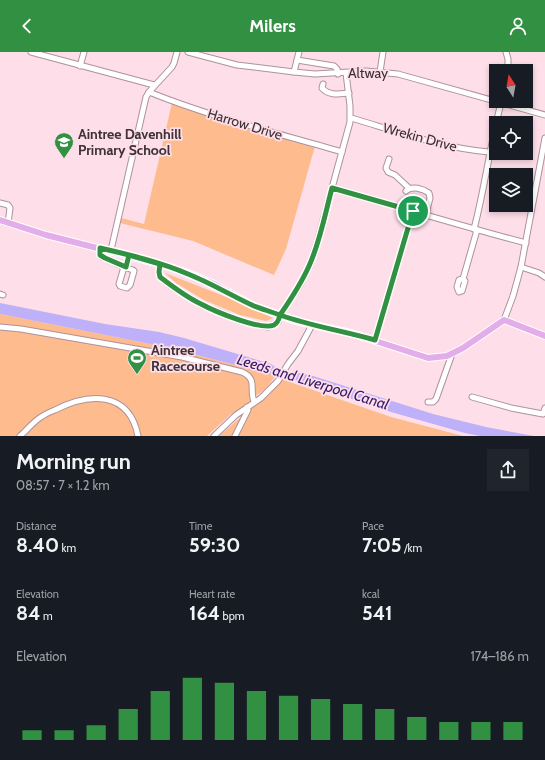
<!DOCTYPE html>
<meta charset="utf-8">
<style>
:root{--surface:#171b24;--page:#20242c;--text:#f1f3f6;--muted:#9ea1a6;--accent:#329042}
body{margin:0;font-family:Cabin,sans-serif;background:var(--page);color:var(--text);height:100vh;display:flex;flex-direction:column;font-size:15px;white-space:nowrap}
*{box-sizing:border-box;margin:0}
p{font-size:13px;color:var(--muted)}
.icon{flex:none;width:22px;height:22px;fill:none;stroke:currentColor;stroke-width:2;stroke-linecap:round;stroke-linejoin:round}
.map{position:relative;height:384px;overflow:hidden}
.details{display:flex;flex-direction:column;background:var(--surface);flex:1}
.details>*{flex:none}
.needle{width:26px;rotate:349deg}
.controls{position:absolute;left:489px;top:12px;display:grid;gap:8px}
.controls a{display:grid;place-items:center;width:44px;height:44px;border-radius:0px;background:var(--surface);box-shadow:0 2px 6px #0003;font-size:20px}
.pin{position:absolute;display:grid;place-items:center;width:34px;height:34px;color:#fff;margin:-17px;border:2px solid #fff;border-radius:50%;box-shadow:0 1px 4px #0007}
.round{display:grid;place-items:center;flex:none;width:42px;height:42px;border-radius:0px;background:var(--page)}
.summary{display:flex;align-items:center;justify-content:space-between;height:68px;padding:0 16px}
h1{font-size:22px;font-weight:700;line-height:30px}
.stats{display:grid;grid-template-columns:repeat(3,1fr);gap:6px;height:68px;padding:4px 16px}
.stats div{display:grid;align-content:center}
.stats b{font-size:20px;font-weight:700}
.stats small{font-size:11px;font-weight:400}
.stats p{font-size:11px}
.chart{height:112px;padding:8px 16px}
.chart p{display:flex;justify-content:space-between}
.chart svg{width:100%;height:72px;margin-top:4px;stroke:var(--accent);stroke-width:6}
header{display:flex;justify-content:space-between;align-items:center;height:52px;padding:0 16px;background:var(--accent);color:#fff;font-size:18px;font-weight:700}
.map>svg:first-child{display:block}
.green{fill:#febb8e}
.water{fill:#beb0f9}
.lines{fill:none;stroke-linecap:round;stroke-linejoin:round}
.minor-casing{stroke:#ae929c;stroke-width:7}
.major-casing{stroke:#fff;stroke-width:8}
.minor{stroke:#fff;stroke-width:5}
.major{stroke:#e2ade8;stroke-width:6}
.route-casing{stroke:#fff;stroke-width:8}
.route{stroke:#329042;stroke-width:5}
.labels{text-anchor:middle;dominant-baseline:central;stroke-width:3.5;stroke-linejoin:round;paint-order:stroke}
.street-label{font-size:14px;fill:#3d3236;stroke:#fddee9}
.poi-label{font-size:14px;font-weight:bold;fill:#3d3236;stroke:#fddee9;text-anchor:start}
.water-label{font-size:15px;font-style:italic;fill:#35186a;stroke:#fddee9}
</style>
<header><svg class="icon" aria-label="back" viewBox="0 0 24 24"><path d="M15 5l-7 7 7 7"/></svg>Milers<svg class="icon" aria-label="person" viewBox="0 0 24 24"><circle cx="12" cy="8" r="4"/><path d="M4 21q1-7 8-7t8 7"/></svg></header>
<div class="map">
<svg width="545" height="384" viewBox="0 0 545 384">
<rect width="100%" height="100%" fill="#fddee9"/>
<g class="green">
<path d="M172,51L225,68C231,76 243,79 252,76L315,94L286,197L274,223L193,189L120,171L121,166L144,172Z"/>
<polygon points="165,221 234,248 273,266 266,269 240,263 204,248 176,231"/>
<path d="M0,262L166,295L251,317L270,322L275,321L273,324L274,326C267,336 260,342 250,347L259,351L269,343L281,327L391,365L463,384H219L241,365L231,362L207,384H0Z"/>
</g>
<polygon class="water" points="0,251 105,272 159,280 184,286 271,312 276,316 289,321 295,320 313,324 433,362 486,375 534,384 480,384 465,381 391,360 274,321 270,322 251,317 166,295 0,262"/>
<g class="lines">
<g class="minor-casing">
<g id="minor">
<polyline points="31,0 154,33"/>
<polyline points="188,0 237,13 294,20 315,22 366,19 398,22 545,63"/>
<polyline points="506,0 508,7 508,19"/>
<polyline points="297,8 334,14 337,17 338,22"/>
<polyline points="80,14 84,0"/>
<polyline points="294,20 299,0"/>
<polyline points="380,20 383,0"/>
<path d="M323,32L322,36C329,44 339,42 349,41"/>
<path d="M149,40C211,65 277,81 342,100"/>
<path d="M351,66C396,79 442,96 489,100"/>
<polyline points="389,107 386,116 388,120 395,123 409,136"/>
<path d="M332,136C397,154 461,174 526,191"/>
<path d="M406,139C412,133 423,137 429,141L430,146L426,162"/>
<polyline points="0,151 8,153 10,156 8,171"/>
<path d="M474,177C485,135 490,93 501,51"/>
<polyline points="100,196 100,203 102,205 124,215 119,232 120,234 127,236 130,233 134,219 133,218 124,215"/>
<polyline points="111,198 146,45 149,40 172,15 174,11 177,0"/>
<polyline points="160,212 159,220 160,225 171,234 202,253 239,268 253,272 268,275 273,273 278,270 280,263 300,233 310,213 317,191 350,70 350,54 346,21"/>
<polyline points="126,215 129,203"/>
<polyline points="521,215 539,221 545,225"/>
<polyline points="463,227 477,178"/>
<polygon points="463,227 465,229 462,239 459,240 457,235 459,228"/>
<polyline points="0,242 3,243"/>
<polyline points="504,268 513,244 521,215 545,86"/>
<path d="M0,275L21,277L182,305L242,320C258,327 249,338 254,349"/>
<polyline points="375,288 413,159"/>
<polyline points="472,345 511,356 543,362 545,356"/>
<polyline points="428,350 433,350 436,347 452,302"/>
<path d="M20,384C27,378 33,370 41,365C45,362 50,360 55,358C88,341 129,338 138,384"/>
<polyline points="214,384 236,363 261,346 278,329 288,312 298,299 312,273"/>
<polyline points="235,384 248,358 247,355"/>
</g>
</g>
<g class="major-casing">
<polyline id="major" points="0,168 46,183 160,212 188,221 214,232 254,254 296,269 351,281 428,306 447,304 463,296 504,268 545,284"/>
</g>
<use href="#minor" class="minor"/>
<use href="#major" class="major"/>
</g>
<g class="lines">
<g class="route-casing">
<path id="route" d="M413,159L332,136C325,162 320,190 309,214C301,232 291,247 280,263C272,260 262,257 254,254C232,244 211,231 188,222C160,210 130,203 100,196V203L105,206L126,215L129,203L160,212L159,220L160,225C173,235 186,245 201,252C214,259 261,279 274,273C278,271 279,267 280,263C311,274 343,279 375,288L413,159"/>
</g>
<use href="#route" class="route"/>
</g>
<defs>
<g id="school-pin" transform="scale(1)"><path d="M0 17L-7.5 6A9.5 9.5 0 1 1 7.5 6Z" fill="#329042" stroke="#fddee9"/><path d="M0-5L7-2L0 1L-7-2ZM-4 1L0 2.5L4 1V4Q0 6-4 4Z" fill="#fff"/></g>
<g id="stadium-pin" transform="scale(1)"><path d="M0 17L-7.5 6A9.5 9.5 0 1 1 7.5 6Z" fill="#329042" stroke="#fddee9"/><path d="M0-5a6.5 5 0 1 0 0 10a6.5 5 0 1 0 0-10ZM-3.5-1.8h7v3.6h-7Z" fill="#fff"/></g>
</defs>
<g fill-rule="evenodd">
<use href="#school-pin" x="64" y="90"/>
<use href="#stadium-pin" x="137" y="306"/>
</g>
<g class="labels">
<g class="street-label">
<text x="368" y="21">Altway</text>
<text transform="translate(245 72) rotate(17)">Harrow Drive</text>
<text transform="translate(420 85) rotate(15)">Wrekin Drive</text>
</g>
<g class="poi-label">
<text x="78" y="82">Aintree Davenhill<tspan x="78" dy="16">Primary School</tspan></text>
<text x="151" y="298">Aintree<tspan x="151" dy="16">Racecourse</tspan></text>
</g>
<g class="water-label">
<text transform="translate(313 330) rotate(17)">Leeds and Liverpool Canal</text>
</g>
</g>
</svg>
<div class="controls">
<a><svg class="needle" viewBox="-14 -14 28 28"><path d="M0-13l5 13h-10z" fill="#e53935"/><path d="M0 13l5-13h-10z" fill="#9ea1a6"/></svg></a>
<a><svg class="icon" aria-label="locate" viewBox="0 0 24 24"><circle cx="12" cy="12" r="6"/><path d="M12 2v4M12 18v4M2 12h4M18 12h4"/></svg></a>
<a><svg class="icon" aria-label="layers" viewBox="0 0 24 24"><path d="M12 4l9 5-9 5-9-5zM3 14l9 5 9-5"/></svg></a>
</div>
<div class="pin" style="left:413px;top:159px;background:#1e9e55"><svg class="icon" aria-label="arrive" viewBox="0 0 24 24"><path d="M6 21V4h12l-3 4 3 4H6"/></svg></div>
</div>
<section class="details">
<div class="summary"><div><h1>Morning run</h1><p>08:57 · 7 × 1.2 km</p></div><a class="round"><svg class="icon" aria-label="share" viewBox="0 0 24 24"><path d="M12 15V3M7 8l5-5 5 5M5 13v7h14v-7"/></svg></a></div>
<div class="stats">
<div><p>Distance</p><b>8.40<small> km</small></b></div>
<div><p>Time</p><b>59:30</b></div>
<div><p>Pace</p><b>7:05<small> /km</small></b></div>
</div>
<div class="stats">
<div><p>Elevation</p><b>84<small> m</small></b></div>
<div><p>Heart rate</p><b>164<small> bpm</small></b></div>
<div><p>kcal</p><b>541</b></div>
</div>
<div class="chart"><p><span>Elevation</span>174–186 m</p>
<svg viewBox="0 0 160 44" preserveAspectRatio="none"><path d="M5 44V38M15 44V38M25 44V35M35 44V25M45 44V14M55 44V6M65 44V9M75 44V14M85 44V17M95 44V19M105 44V22M115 44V25M125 44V30M135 44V33M145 44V33M155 44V33"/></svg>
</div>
</section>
